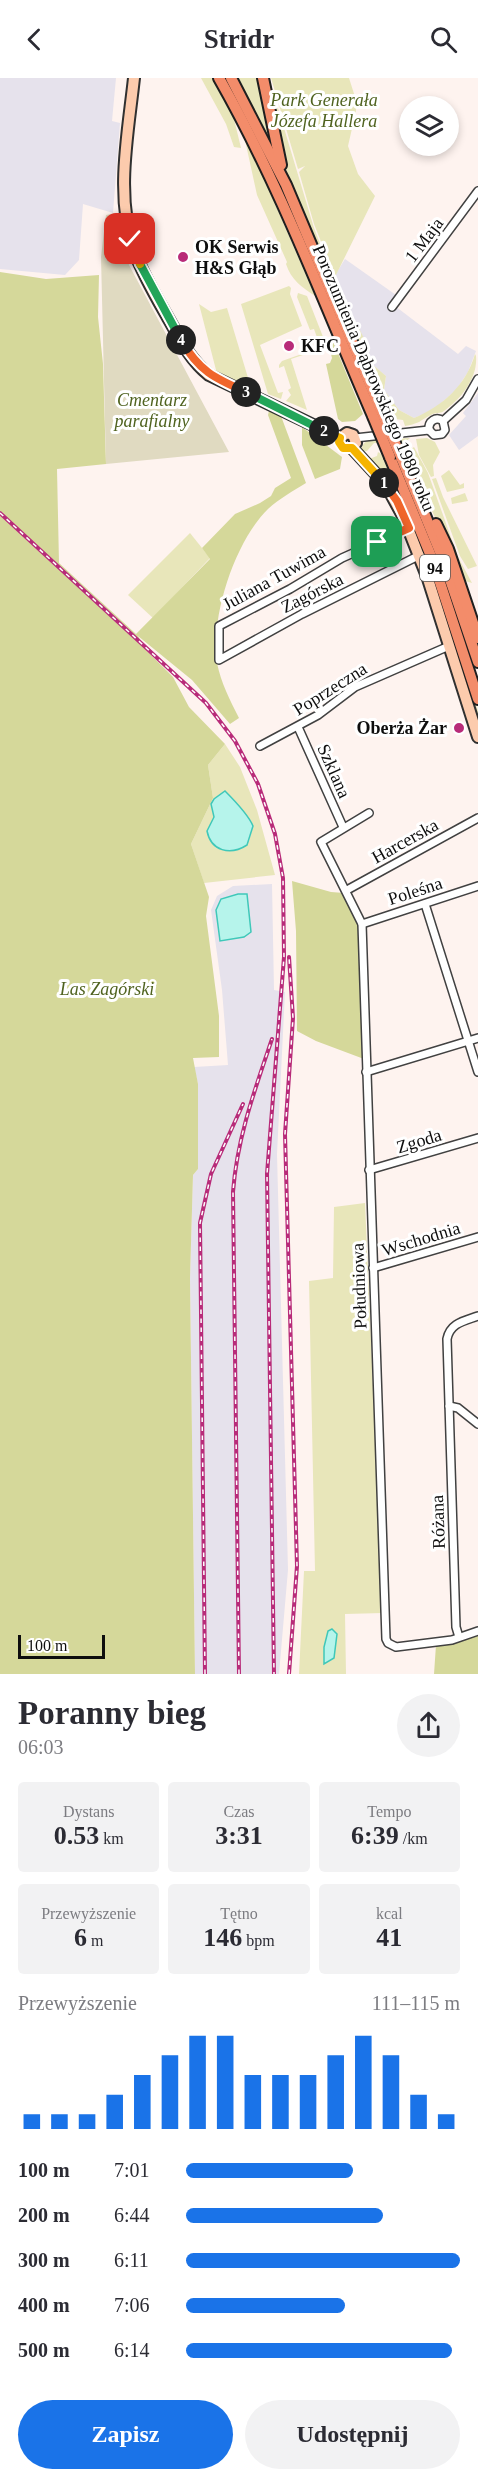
<!DOCTYPE html>
<html lang="pl">
<meta charset="utf-8">
<style>
:root{--surface:#fff;--page:#f2f2f3;--text:#2b2b33;--muted:#7c7c81;--accent:#1a73e8}
body{margin:0;font-family:"Times New Roman",serif;background:var(--page);color:var(--text);height:100vh;display:flex;flex-direction:column;font-size:22px;white-space:nowrap}
*{box-sizing:border-box;margin:0}
p{font-size:20px;color:var(--muted)}
.icon{flex:none;width:33px;height:33px;fill:none;stroke:currentColor;stroke-width:2;stroke-linecap:round;stroke-linejoin:round}
.map{position:relative;height:1596px;overflow:hidden}
.side{display:flex;flex-direction:column;background:var(--surface);flex:1}
.side>*{flex:none}
.tools{position:absolute;left:399px;top:18px;display:grid;gap:12px}
.tools a{display:grid;place-items:center;width:60px;height:60px;border-radius:50%;background:var(--surface);box-shadow:0 3px 9px #0003;font-size:30px}
.scale{position:absolute;left:18px;bottom:15px;width:87px;box-sizing:border-box;padding-left:6px;border:3px solid #0e0e0e;border-top:0;font-size:16px;line-height:21px;white-space:nowrap;color:#0e0e0e;-webkit-text-stroke:4px #fff;paint-order:stroke}
.pin{position:absolute;display:grid;place-items:center;width:51px;height:51px;color:#fff;margin:-26px;border-radius:12px;box-shadow:0 3px 9px #0006}
.km{position:absolute;width:30px;height:30px;margin:-15px;border-radius:50%;background:#222;color:#fff;font-size:16px;line-height:30px;text-align:center}
.round{display:grid;place-items:center;flex:none;width:63px;height:63px;border-radius:32px;background:var(--page)}
.head{display:flex;align-items:center;justify-content:space-between;height:102px;padding:0 18px}
h1{font-size:33px;font-weight:700;line-height:45px}
.figures{display:grid;grid-template-columns:repeat(3,1fr);gap:9px;height:102px;padding:6px 18px}
.figures div{display:grid;align-content:center;border-radius:6px;background:var(--page);text-align:center}
.figures b{font-size:26px;font-weight:700}
.figures small{font-size:16px;font-weight:400}
.figures p{font-size:16px}
.chart{height:168px;padding:12px 18px}
.chart p{display:flex;justify-content:space-between}
.chart svg{width:100%;height:108px;margin-top:6px;stroke:var(--accent);stroke-width:6}
.action{display:flex;gap:12px;margin-top:auto;padding:12px 18px}
.action a{flex:1;height:69px;border-radius:36px;background:var(--accent);color:#fff;font-size:24px;font-weight:700;line-height:69px;text-align:center}
.action a+a{background:var(--page);color:var(--text)}
ul{padding:0 18px;list-style:none;font-size:20px}
li{display:grid;grid-template-columns:96px 72px 1fr;align-items:center;height:45px}
li i{height:15px;border-radius:8px;background:var(--accent)}
header{display:flex;justify-content:space-between;align-items:center;height:78px;padding:0 18px;background:var(--surface);font-size:27px;font-weight:700}
.map>svg:first-child{display:block}
.industrial{fill:#e6e2ec}
.green{fill:#e8e6ba;fill-rule:evenodd}
.forest{fill:#d5d89a}
.cemetery{fill:#e0dac1}
.water{fill:#b6f4eb;stroke:#3fc8b9;stroke-width:1.5}
.lines{fill:none;stroke-linecap:round;stroke-linejoin:round}
.street-casing{stroke:#414141;stroke-width:10}
.secondary-casing{stroke:#303030;stroke-width:14}
.primary-casing{stroke:#1f1f1f;stroke-width:14}
.street{stroke:#fff;stroke-width:7}
.secondary{stroke:#fccbad;stroke-width:10}
.primary{stroke:#f38c6a;stroke-width:10}
.rail-casing{stroke:#b82b79;stroke-width:4}
.rail{stroke:#fff;stroke-width:1.5;stroke-dasharray:4.5;stroke-linecap:butt}
.primary-bridge-casing{stroke:#1f1f1f;stroke-width:14;stroke-linecap:butt}
.primary-bridge{stroke:#f38c6a;stroke-width:10}
.split-1-casing{stroke:#fff;stroke-width:12}
.split-2-casing{stroke:#fff;stroke-width:12}
.split-3-casing{stroke:#fff;stroke-width:12}
.split-4-casing{stroke:#fff;stroke-width:12}
.split-5-casing{stroke:#fff;stroke-width:12}
.split-6-casing{stroke:#fff;stroke-width:12}
.split-1{stroke:#f0652b;stroke-width:8}
.split-2{stroke:#f5b400;stroke-width:8}
.split-3{stroke:#22a559;stroke-width:8}
.split-4{stroke:#f0652b;stroke-width:8}
.split-5{stroke:#22a559;stroke-width:8}
.split-6{stroke:#f5b400;stroke-width:8}
.poi-dot{fill:#b82b79;stroke:#fff;stroke-width:2}
.labels{text-anchor:middle;dominant-baseline:central;stroke-width:6;stroke-linejoin:round;paint-order:stroke}
.shield{fill:#fff;stroke:#565656;stroke-width:1.5}
.shield-label{font-size:16px;font-weight:bold;fill:#0e0e0e}
.park-label{font-size:18px;font-style:italic;fill:#506320;stroke:#fff}
.street-label{font-size:18px;fill:#0e0e0e;stroke:#fff}
.poi-label{font-size:18px;font-weight:bold;fill:#0e0e0e;stroke:#fff;text-anchor:start}
</style>
<header><svg class="icon" aria-label="back" viewBox="0 0 24 24"><path d="M15 5l-7 7 7 7"/></svg>Stridr<svg class="icon" aria-label="search" viewBox="0 0 24 24"><circle cx="10" cy="10" r="6"/><path d="M15 15l6 6"/></svg></header>
<div class="map">
<svg width="478" height="1596" viewBox="0 0 478 1596">
<rect width="100%" height="100%" fill="#fef3ef"/>
<g class="industrial">
<polygon points="0,0 116,0 112,43 120,45 113,135 83,126 79,182 65,197 0,191"/>
<polygon points="345,181 396,217 391,225 458,276 466,268 476,273 468,294 456,312 432,333 414,340 399,332 384,312 386,298 373,287 335,204 334,199"/>
<polygon points="478,315 478,358 459,372 449,357 466,338 463,335"/>
<polygon points="272,806 274,912 285,914 277,1076 288,1492 279,1596 195,1596 190,1201 193,1097 198,1091 198,1006 194,989 228,987 222,912 211,832 217,818 233,808"/>
</g>
<g class="green">
<polygon points="201,0 212,0 234,41 241,70 234,69 226,46"/>
<polygon points="236,0 260,0 273,71"/>
<path d="M266,0H269L314,150L332,196L335,195L334,191H332L314,146L299,94L305,88L298,91L271,0H349L356,22V33L348,68L358,96L375,118L335,199V204L367,266L365,271L372,286L386,298L384,312L399,332L414,340C443,328 466,307 475,276L476,278C478,300 461,321 444,333C440,336 435,334 431,337C419,343 421,345 405,348L403,342L395,341L355,254L288,97L282,79Z"/>
<path d="M247,61L315,218C302,209 291,202 286,186L287,184L257,117L245,62Z"/>
<polygon points="289,208 291,210 290,216 302,248 260,267 278,315 283,314 281,321 268,316 241,226"/>
<polygon points="298,215 307,218 327,269 291,281 307,332 286,323 291,317 288,312 291,310 284,288 279,290 279,287 282,283 313,272 315,267 319,265 314,251 310,252 297,219"/>
<polygon points="199,226 211,234 227,230 252,313 214,295 216,292"/>
<path d="M410,360L404,365H374L367,373L362,374C361,368 364,364 369,362Z"/>
<polygon points="427,360 435,364 440,374 433,387 434,398 431,399 419,377 416,361"/>
<path d="M414,369L428,395L458,479L472,505L462,502C445,459 425,419 407,377L412,374L410,372Z"/>
<polygon points="378,374 381,376 428,482 478,633 478,649 422,475 363,377 367,376 369,381 377,378"/>
<polygon points="449,392 460,407 464,405 464,410 447,414 441,398"/>
<polygon points="436,400 443,419 477,488 468,491 460,478 432,401"/>
<polygon points="465,415 468,423 452,426 451,420"/>
<polygon points="190,455 210,480 153,540 128,517"/>
<path d="M225,666L240,689L257,732L275,797L204,805L191,766L213,720L208,687ZM224,714C232,719 248,737 253,748L249,763L233,773L216,770L207,753L214,739L211,726Z"/>
<polygon points="365,1125 383,1535 345,1536 346,1596 299,1596 304,1493 315,1493 309,1203 333,1200 334,1129"/>
</g>
<g class="forest">
<path d="M0,194L46,201L99,197L98,239L103,286L106,386L57,391L59,485L136,556L210,481L202,470L235,436L260,425L271,418L275,410L291,400L268,337L269,333L281,338L306,405C293,413 279,421 268,431C235,463 210,539 217,585C221,605 230,622 239,640L230,646L192,602L138,558L147,573L173,599L189,629L225,666L208,687L213,720L191,766L209,819L206,838L219,938V979L193,980L198,1006V1091L193,1097L190,1201L195,1596H0Z"/>
<polygon points="333,263 363,336 355,343 342,344 338,341 326,286 330,285 332,280 328,264"/>
<polygon points="302,349 342,379 340,391 315,401 302,367"/>
<polygon points="292,803 331,814 344,815 359,846 364,981 316,963 297,953 296,853"/>
<polygon points="478,1557 478,1596 434,1596 436,1567 455,1565"/>
</g>
<polygon class="cemetery" points="116,135 129,187 229,374 106,386 101,179 106,137"/>
<g class="water">
<path d="M225,713C233,721 248,736 253,748L247,767C230,778 211,773 207,753L214,739L211,726L214,721Z"/>
<polygon points="238,816 247,816 251,854 244,859 220,863 216,832 221,821"/>
<polygon points="332,1551 337,1556 334,1580 324,1586 324,1569 328,1553"/>
</g>
<g class="lines">
<g class="street-casing">
<g id="street">
<polyline points="392,229 478,113"/>
<polyline points="443,343 466,322 478,301"/>
<polyline points="429,352 434,357 442,356 445,352 443,343"/>
<path d="M429,352C428,343 436,338 443,343"/>
<polyline points="355,360 429,352"/>
<polyline points="409,450 342,480 290,511 219,548 219,582 302,536 420,477"/>
<polyline points="298,649 343,749"/>
<polyline points="260,668 318,637 355,609 449,568"/>
<polyline points="369,735 321,764 362,846 386,1561 388,1565 396,1569 452,1562 478,1553"/>
<polyline points="347,812 478,740"/>
<polyline points="425,826 478,994"/>
<polyline points="362,846 478,808"/>
<polyline points="366,994 478,960"/>
<polyline points="369,1092 478,1060"/>
<polyline points="373,1190 478,1159"/>
<polyline points="449,1328 458,1330 478,1346"/>
<path d="M459,1559L456,1549L447,1261C450,1245 464,1243 478,1238"/>
</g>
</g>
<g class="secondary-casing">
<g id="secondary">
<path d="M134,0C128,56 115,118 134,172C142,195 155,217 167,238C179,259 189,281 209,297L340,360"/>
<polyline points="340,360 347,355 353,357 356,365 352,370"/>
<polyline points="352,370 386,407 404,440 428,501 478,659"/>
</g>
</g>
<g class="primary-casing">
<g id="primary">
<path d="M219,0C280,107 324,225 373,338"/>
<polyline points="231,0 286,107 382,335"/>
<polyline points="263,0 281,87"/>
<polyline points="390,379 433,483 478,621"/>
<polyline points="401,379 443,481 478,584"/>
<polyline points="436,446 448,471 478,560"/>
</g>
</g>
<use href="#street" class="street"/>
<use href="#secondary" class="secondary"/>
<use href="#primary" class="primary"/>
<g class="rail-casing">
<g id="rail">
<polyline points="0,435 206,625 235,663 258,706 275,756 283,800 284,879 267,1096 274,1596"/>
<polyline points="205,1596 200,1145 211,1096 243,1026"/>
<path d="M239,1596L233,1114C237,1060 255,1011 272,961"/>
<polyline points="289,1596 297,1488 285,1056 293,940 289,879"/>
</g>
</g>
<use href="#rail" class="rail"/>
<g class="primary-bridge-casing">
<g id="primary-bridge">
<polyline points="382,335 401,379"/>
<polyline points="373,338 390,379"/>
</g>
</g>
<use href="#primary-bridge" class="primary-bridge"/>
</g>
<g class="lines">
<g class="split-1-casing">
<polyline id="split-1" points="377,464 409,450 397,423 384,405"/>
</g>
<g class="split-2-casing">
<polyline id="split-2" points="324,353 340,360 339,364 343,370 352,370 384,405"/>
</g>
<g class="split-3-casing">
<polyline id="split-3" points="246,314 324,353"/>
</g>
<g class="split-4-casing">
<path id="split-4" d="M181,262C199,293 214,300 246,314"/>
</g>
<g class="split-5-casing">
<polyline id="split-5" points="140,186 181,262"/>
</g>
<g class="split-6-casing">
<polyline id="split-6" points="130,161 140,186"/>
</g>
<use href="#split-1" class="split-1"/>
<use href="#split-2" class="split-2"/>
<use href="#split-3" class="split-3"/>
<use href="#split-4" class="split-4"/>
<use href="#split-5" class="split-5"/>
<use href="#split-6" class="split-6"/>
</g>
<g class="poi-dot">
<circle cx="183" cy="179" r="6"/>
<circle cx="289" cy="268" r="6"/>
<circle cx="459" cy="650" r="6"/>
</g>
<g class="labels">
<rect class="shield" x="420" y="477" width="30" height="26" rx="4.5"/>
<g class="shield-label">
<text x="435" y="490">94</text>
</g>
<g class="park-label">
<text x="324" y="22">Park Generała<tspan x="324" dy="21">Józefa Hallera</tspan></text>
<text x="152" y="322">Cmentarz<tspan x="152" dy="21">parafialny</tspan></text>
<text x="107" y="911">Las Zagórski</text>
</g>
<g class="street-label">
<text transform="translate(424 162) rotate(-53)">1 Maja</text>
<text transform="translate(374 300) rotate(67)">Porozumienia Dąbrowskiego 1980 roku</text>
<text transform="translate(274 500) rotate(-29)">Juliana Tuwima</text>
<text transform="translate(312 515) rotate(-27)">Zagórska</text>
<text transform="translate(330 611) rotate(-32)">Poprzeczna</text>
<text transform="translate(334 693) rotate(66)">Szklana</text>
<text transform="translate(405 763) rotate(-29)">Harcerska</text>
<text transform="translate(415 813) rotate(-18)">Poleśna</text>
<text transform="translate(419 1063) rotate(-17)">Zgoda</text>
<text transform="translate(421 1161) rotate(-17)">Wschodnia</text>
<text transform="translate(359 1208) rotate(-92)">Południowa</text>
<text transform="translate(438 1444) rotate(-92)">Różana</text>
</g>
<g class="poi-label">
<text x="195" y="169">OK Serwis<tspan x="195" dy="21">H&amp;S Głąb</tspan></text>
<text x="301" y="268">KFC</text>
<text x="447" y="650" text-anchor="end">Oberża Żar</text>
</g>
</g>
</svg>
<div class="tools">
<a><svg class="icon" aria-label="layers" viewBox="0 0 24 24"><path d="M12 4l9 5-9 5-9-5zM3 14l9 5 9-5"/></svg></a>
</div>
<div class="scale">100 m</div>
<div class="pin" style="left:377px;top:464px;background:#1e9e55"><svg class="icon" aria-label="arrive" viewBox="0 0 24 24"><path d="M6 21V4h12l-3 4 3 4H6"/></svg></div>
<div class="pin" style="left:130px;top:161px;background:#d93025"><svg class="icon" aria-label="check" viewBox="0 0 24 24"><path d="M5 12l5 5 9-10"/></svg></div>
<b class="km" style="left:384px;top:405px">1</b>
<b class="km" style="left:324px;top:353px">2</b>
<b class="km" style="left:246px;top:314px">3</b>
<b class="km" style="left:181px;top:262px">4</b>
</div>
<section class="side">
<div class="head"><div><h1>Poranny bieg</h1><p>06:03</p></div><a class="round"><svg class="icon" aria-label="share" viewBox="0 0 24 24"><path d="M12 15V3M7 8l5-5 5 5M5 13v7h14v-7"/></svg></a></div>
<div class="figures">
<div><p>Dystans</p><b>0.53<small> km</small></b></div>
<div><p>Czas</p><b>3:31</b></div>
<div><p>Tempo</p><b>6:39<small> /km</small></b></div>
</div>
<div class="figures">
<div><p>Przewyższenie</p><b>6<small> m</small></b></div>
<div><p>Tętno</p><b>146<small> bpm</small></b></div>
<div><p>kcal</p><b>41</b></div>
</div>
<div class="chart"><p><span>Przewyższenie</span>111–115 m</p>
<svg viewBox="0 0 160 44" preserveAspectRatio="none"><path d="M5 44V38M15 44V38M25 44V38M35 44V30M45 44V22M55 44V14M65 44V6M75 44V6M85 44V22M95 44V22M105 44V22M115 44V14M125 44V6M135 44V14M145 44V30M155 44V38"/></svg>
</div>
<ul>
<li><b>100 m</b>7:01<i style="width:61%"></i></li>
<li><b>200 m</b>6:44<i style="width:72%"></i></li>
<li><b>300 m</b>6:11<i style="width:100%"></i></li>
<li><b>400 m</b>7:06<i style="width:58%"></i></li>
<li><b>500 m</b>6:14<i style="width:97%"></i></li>
</ul>
<div class="action"><a>Zapisz</a><a>Udostępnij</a></div>
</section>
